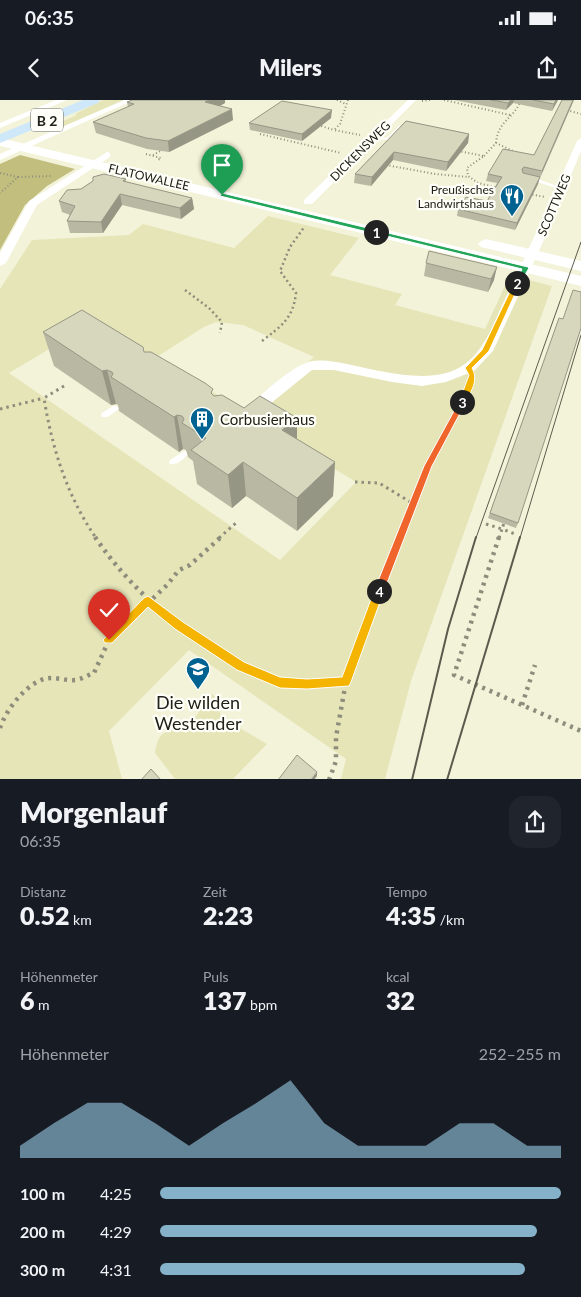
<!DOCTYPE html>
<html lang="de">
<meta charset="utf-8">
<style>
:root{--surface:#171b24;--page:#20242c;--text:#f1f3f6;--muted:#9ea1a6;--accent:#85b2c9}
body{margin:0;font-family:Lato,sans-serif;background:var(--page);color:var(--text);height:100vh;display:flex;flex-direction:column;font-size:19px;white-space:nowrap}
*{box-sizing:border-box;margin:0}
p{font-size:16px;color:var(--muted)}
.icon{flex:none;width:28px;height:28px;fill:none;stroke:currentColor;stroke-width:2;stroke-linecap:round;stroke-linejoin:round}
.map{position:relative;height:679px;overflow:hidden}
.sheet{display:flex;flex-direction:column;background:var(--surface);flex:1}
.sheet>*{flex:none}
.pin{position:absolute;display:grid;place-items:center;width:42px;height:42px;color:#fff;margin:-51px -21px;border-radius:50% 50% 50% 0;rotate:-45deg;box-shadow:0 0 5px #0007}
.pin .icon{rotate:45deg}
.km{position:absolute;width:25px;height:25px;margin:-12px;border-radius:50%;background:#222;color:#fff;font-size:14px;line-height:25px;text-align:center}
.round{display:grid;place-items:center;flex:none;width:52px;height:52px;border-radius:15px;background:var(--page)}
.head{display:flex;align-items:center;justify-content:space-between;height:85px;padding:0 20px}
h1{font-size:28px;font-weight:800;line-height:38px}
.figures{display:grid;grid-template-columns:repeat(3,1fr);gap:8px;height:85px;padding:5px 20px}
.figures div{display:grid;align-content:center}
.figures b{font-size:25px;font-weight:800}
.figures small{font-size:14px;font-weight:400}
.figures p{font-size:14px}
.chart{height:140px;padding:10px 20px}
.chart p{display:flex;justify-content:space-between}
.chart svg{width:100%;height:90px;margin-top:5px;fill:var(--accent);opacity:.7}
ul{padding:0 20px;list-style:none;font-size:16px}
li{display:grid;grid-template-columns:80px 60px 1fr;align-items:center;height:38px}
li i{height:12px;border-radius:6px;background:var(--accent)}
.status{display:flex;justify-content:space-between;align-items:center;height:35px;padding:0 25px;background:var(--surface);direction:ltr}
.status svg{height:14px;fill:currentColor}
header{display:flex;justify-content:space-between;align-items:center;height:65px;padding:0 20px;background:var(--surface);font-size:22px;font-weight:800}
.map>svg:first-child{display:block}
.green{fill:#e6e5b8;fill-rule:evenodd}
.forest{fill:#c1be7e}
.lines{fill:none;stroke-linecap:round;stroke-linejoin:round}
.path-far3{stroke:#8d8d7c;stroke-width:2;stroke-dasharray:1 2.5;stroke-linecap:butt}
.path-far2{stroke:#8d8d7c;stroke-width:2.5;stroke-dasharray:2 3;stroke-linecap:butt}
.path-far1{stroke:#8d8d7c;stroke-width:3;stroke-dasharray:2.5 4;stroke-linecap:butt}
.path{stroke:#8d8d7c;stroke-width:4.5;stroke-dasharray:3 5;stroke-linecap:butt}
.lane{fill:#fff;fill-rule:evenodd}
.street{fill:#fff;fill-rule:evenodd}
.secondary{fill:#fff;fill-rule:evenodd}
.primary{fill:#cee8fa;fill-rule:evenodd}
.tram-far1{stroke:#5b5b4d;stroke-width:1}
.tram{stroke:#5b5b4d;stroke-width:2}
.wall{fill:#b9b9a3}
.shaded-wall{fill:#969685}
.building{fill:#d7d7be;stroke:#969685}
.split-1{fill:#22a559;stroke:#fff}
.split-2{fill:#22a559;stroke:#fff}
.split-3{fill:#f5b400;stroke:#fff}
.split-4{fill:#f0652b;stroke:#fff}
.split-5{fill:#f5b400;stroke:#fff}
.labels{text-anchor:middle;dominant-baseline:central;stroke-width:4.5;stroke-linejoin:round;paint-order:stroke}
.far-street-label{font-size:12px;fill:#212118;stroke:#fffffa}
.far-poi-label{font-size:12px;fill:#212118;stroke:#fffffa;text-anchor:end}
.shield{fill:#fffffa;stroke:#64645c;stroke-width:1}
.shield-label{font-size:14px;font-weight:bold;fill:#212118}
.poi-label{font-size:15px;fill:#212118;stroke:#fffffa;text-anchor:start}
.near-poi-label{font-size:18px;fill:#212118;stroke:#fffffa}
</style>
<div class="status"><b>06:35</b><svg viewBox="0 0 49 12"><path d="M0 12V9h3v3zM5 12V6h3v6zM10 12V3h3v9zM15 12V0h3v12zM26 1h20v11H26zM47 4h2v5h-2z"/></svg></div>
<header><svg class="icon" aria-label="back" viewBox="0 0 24 24"><path d="M15 5l-7 7 7 7"/></svg>Milers<svg class="icon" aria-label="share" viewBox="0 0 24 24"><path d="M12 15V3M7 8l5-5 5 5M5 13v7h14v-7"/></svg></header>
<div class="map">
<svg width="581" height="680" viewBox="0 0 581 680">
<rect width="100%" height="100%" fill="#f3f3d9"/>
<g class="green">
<polygon points="103,0 125,0 56,30 49,27 77,15 75,14"/>
<path d="M268,116L359,138L330,175L402,194L395,205L485,229L510,175L552,186L411,581L385,679H341L346,659L189,550L109,631L122,679L0,680V189L32,140L129,135L143,124L234,148ZM216,222L243,225L314,257L245,311L155,258L204,227ZM93,223L115,235L356,382L280,460L9,273Z"/>
<path d="M212,594L217,598L221,617L267,644L233,679H175L155,653C159,625 171,634 190,622C200,615 202,601 212,594Z"/>
</g>
<polygon class="forest" points="20,55 75,69 47,86 25,105 0,150 0,64"/>
<g class="lines">
<g class="path-far3">
<polyline points="337,0 346,4"/>
<polyline points="348,0 340,24 334,30 360,35"/>
<polyline points="444,0 510,15"/>
<polyline points="422,1 430,0"/>
<polyline points="567,10 581,14"/>
<polyline points="318,25 334,30"/>
<polyline points="260,34 341,53"/>
<path d="M496,43C498,20 514,19 521,0"/>
<polyline points="458,51 484,56 467,68 468,76 478,83 498,88"/>
<polyline points="146,54 161,58 158,60"/>
<polyline points="153,55 160,51"/>
<polyline points="484,56 496,43 515,52"/>
<polyline points="386,65 435,74 468,77"/>
<polyline points="0,73 18,77 0,93"/>
<polyline points="18,77 52,76"/>
<polyline points="529,94 545,97"/>
</g>
<g class="path-far2">
<polyline points="185,190 209,208 222,222 220,233"/>
<path d="M262,241C281,226 293,219 296,193L280,171L290,147L305,126"/>
</g>
<g class="path-far1">
<path d="M64,286L44,298C52,348 67,396 96,438"/>
<polyline points="0,309 44,298"/>
<polyline points="355,382 379,383 412,403"/>
<polyline points="486,424 502,429 505,420"/>
<polyline points="219,438 236,423"/>
<polyline points="399,438 428,366 464,300 472,280"/>
<polyline points="499,438 502,429 515,434"/>
</g>
<g class="path">
<path d="M95,437C130,488 170,522 223,555C242,566 263,580 285,584C305,587 326,581 346,582"/>
<polyline points="499,437 454,575 581,631"/>
<polyline points="522,605 535,565"/>
<path d="M0,628C6,610 25,585 44,579C54,576 65,581 76,580C82,579 88,575 94,573L109,540L167,485L179,470L190,465L221,437"/>
<polyline points="329,680 336,661 336,637 346,582 399,437"/>
</g>
<g class="lane">
<polygon points="399,26 402,27 390,40 372,39 370,38 372,37 387,38"/>
<polygon points="528,77 532,77 563,88 559,89 528,79"/>
<polygon points="113,306 116,306 120,308 108,317 102,317 101,315 102,313"/>
<path d="M184,351L187,352L188,354C184,359 176,366 170,364L169,362L170,360Z"/>
</g>
<g class="street">
<polygon points="56,0 67,0 0,28 0,23"/>
<polygon points="124,0 134,0 0,60 0,54"/>
<polygon points="408,0 416,0 312,104 304,104 304,100"/>
<path d="M581,38V51L547,133L493,251L474,271L446,282L422,286L392,282L334,270H312L255,316H245L243,312L245,308C261,296 287,270 306,263C317,258 335,262 347,264C381,271 435,287 465,264C486,249 495,219 506,197C531,145 554,93 577,41Z"/>
<polygon points="107,52 110,53 110,57 37,105 6,163 0,166 0,153 29,101"/>
</g>
<g class="secondary">
<polygon points="0,38 581,176 581,186 0,46"/>
<polygon points="486,139 581,161 581,171 481,147 478,144 481,141"/>
</g>
<polygon class="primary" points="83,0 100,0 98,3 0,43 0,34"/>
<g class="tram-far1">
<polyline points="476,438 581,142"/>
<polyline points="520,438 581,235"/>
</g>
<g class="tram">
<polyline points="412,680 448,529 476,437"/>
<polyline points="447,680 520,437"/>
</g>
</g>
<g class="wall">
<polygon points="132,0 225,0 225,3 220,6 233,20 169,52 147,49 96,33 93,22 128,7 127,2"/>
<polygon points="454,0 558,0 552,11 513,3 506,10"/>
<polygon points="562,0 540,78 539,78 538,84 515,130 457,116 458,109 487,101 497,83 486,81 488,74 534,55"/>
<polygon points="331,18 302,41 250,30 249,23"/>
<polygon points="406,21 469,34 468,43 446,71 393,60 371,86 354,83 355,74"/>
<polygon points="126,79 126,82 192,98 194,109 181,119 122,105 103,133 70,133 67,121 70,115 62,112 59,101 81,89 93,81"/>
<polygon points="426,163 494,180 488,192 424,176"/>
<polygon points="559,218 518,423 516,428 488,418"/>
<polygon points="43,232 144,252 214,296 244,308 297,318 297,340 335,362 333,396 297,431 246,396 232,408 197,384 193,361 188,357 186,350 183,349 179,352 119,311 118,305 116,304 111,305 54,266"/>
</g>
<g class="shaded-wall">
<polygon points="209,0 225,0 225,3 206,13 205,2"/>
<polygon points="511,0 514,0 513,3 506,10 508,3"/>
<polygon points="556,0 558,0 552,11 554,4"/>
<polygon points="573,0 574,0 540,78 542,71"/>
<polygon points="232,9 233,20 169,52 168,41"/>
<polygon points="332,10 331,18 302,41 302,34"/>
<polygon points="469,34 468,43 446,71 448,62"/>
<polygon points="394,52 393,60 371,86 372,77"/>
<polygon points="540,77 538,84 515,130 517,123"/>
<polygon points="120,94 122,105 103,133 101,122"/>
<polygon points="192,98 194,109 181,119 180,108"/>
<polygon points="497,167 494,180 488,192 491,179"/>
<polygon points="107,270 116,304 111,305 102,271"/>
<polygon points="177,315 183,349 179,352 174,317"/>
<polygon points="297,318 297,352 282,330"/>
<polygon points="243,362 246,396 232,408 228,375"/>
<polygon points="335,362 333,396 297,431 297,398"/>
<polygon points="317,672 317,676 314,680 311,680"/>
</g>
<g class="building">
<polygon points="132,0 209,0 205,2 232,9 168,41 146,38 93,22 134,4 127,2"/>
<polygon points="491,0 511,0 508,3"/>
<polygon points="533,0 556,0 554,4"/>
<polygon points="562,0 573,0 542,71 524,67 522,69 523,73 540,77 517,123 458,109 466,97 487,101 502,77 488,74 503,49 534,55"/>
<polygon points="282,1 332,10 302,34 249,23"/>
<polygon points="406,21 469,34 448,62 394,52 372,77 355,74"/>
<polygon points="104,74 126,79 123,81 192,98 180,108 120,94 101,122 67,121 75,106 59,101 67,90 81,89 93,81 93,77"/>
<polygon points="429,151 497,167 491,179 426,163"/>
<polygon points="573,190 581,192 581,228 518,423 490,413 559,218 563,219"/>
<polygon points="82,210 143,247 144,252 151,252 205,283 213,289 211,293 214,296 222,295 244,308 260,296 297,318 282,330 335,362 297,398 243,362 228,375 191,350 206,338 182,323 184,319 182,316 177,315 174,317 111,277 113,274 112,272 107,270 102,271 43,232"/>
<polygon points="297,655 317,672 311,680 278,680"/>
<polygon points="151,669 161,680 141,680"/>
</g>
<polygon class="split-1" points="222,93 376,130 379,132 376,134 220,96"/>
<polygon class="split-2" points="376,130 528,167 529,168 519,185 515,185 522,169 374,133"/>
<path class="split-3" d="M517,182L520,183L489,251L472,268C479,280 471,291 466,302L460,304L459,302L469,275L465,268L482,250L514,183Z"/>
<polygon class="split-4" points="460,300 466,302 432,366 384,491 379,496 376,494 374,491 424,366"/>
<polygon class="split-5" points="379,487 384,491 351,582 349,586 307,589 280,588 237,570 175,529 148,507 112,543 105,543 103,540 144,498 148,496 183,522 244,562 280,577 307,579 342,577 374,491"/>
<defs>
<g id="restaurant-pin" transform="scale(1.25)"><path d="M0 17L-7.5 6A9.5 9.5 0 1 1 7.5 6Z" fill="#006291" stroke="#fffffa"/><path d="M-5-6h1v4h1v-4h1v4h1v-4h1v5L-1.5 .5V6h-2V.5L-5-1ZM5-6V6H3V1.5H1.5Q1.5-4 5-6Z" fill="#fff"/></g>
<g id="building-pin" transform="scale(1.25)"><path d="M0 17L-7.5 6A9.5 9.5 0 1 1 7.5 6Z" fill="#006291" stroke="#fffffa"/><path d="M-4-6H4V6H1V3H-1V6H-4ZM-2.5-4.3h1.7v1.8h-1.7ZM.8-4.3h1.7v1.8H.8ZM-2.5-1h1.7V.8h-1.7ZM.8-1h1.7V.8H.8Z" fill="#fff"/></g>
<g id="school-pin" transform="scale(1.25)"><path d="M0 17L-7.5 6A9.5 9.5 0 1 1 7.5 6Z" fill="#006291" stroke="#fffffa"/><path d="M0-5L7-2L0 1L-7-2ZM-4 1L0 2.5L4 1V4Q0 6-4 4Z" fill="#fff"/></g>
</defs>
<g fill-rule="evenodd">
<use href="#restaurant-pin" x="512" y="96"/>
<use href="#building-pin" x="202" y="319"/>
<use href="#school-pin" x="198" y="569"/>
</g>
<g class="labels">
<g class="far-street-label">
<text transform="translate(360 51) rotate(-45)">DICKENSWEG</text>
<text transform="translate(149 77) rotate(13)">FLATOWALLEE</text>
<text transform="translate(554 105) rotate(-67)">SCOTTWEG</text>
</g>
<g class="far-poi-label">
<text x="494" y="89">Preußisches<tspan x="494" dy="14">Landwirtshaus</tspan></text>
</g>
<rect class="shield" x="31" y="8.5" width="32" height="23" rx="4"/>
<g class="shield-label">
<text x="47" y="20">B 2</text>
</g>
<g class="poi-label">
<text x="220" y="319">Corbusierhaus</text>
</g>
<g class="near-poi-label">
<text x="198" y="602">Die wilden<tspan x="198" dy="21">Westender</tspan></text>
</g>
</g>
</svg>
<div class="pin" style="left:222px;top:95px;background:#1e9e55"><svg class="icon" aria-label="arrive" viewBox="0 0 24 24"><path d="M6 21V4h12l-3 4 3 4H6"/></svg></div>
<div class="pin" style="left:109px;top:540px;background:#d93025"><svg class="icon" aria-label="check" viewBox="0 0 24 24"><path d="M5 12l5 5 9-10"/></svg></div>
<b class="km" style="left:376px;top:132px">1</b>
<b class="km" style="left:517px;top:183px">2</b>
<b class="km" style="left:462px;top:302px">3</b>
<b class="km" style="left:379px;top:491px">4</b>
</div>
<section class="sheet">
<div class="head"><div><h1>Morgenlauf</h1><p>06:35</p></div><a class="round"><svg class="icon" aria-label="share" viewBox="0 0 24 24"><path d="M12 15V3M7 8l5-5 5 5M5 13v7h14v-7"/></svg></a></div>
<div class="figures">
<div><p>Distanz</p><b>0.52<small> km</small></b></div>
<div><p>Zeit</p><b>2:23</b></div>
<div><p>Tempo</p><b>4:35<small> /km</small></b></div>
</div>
<div class="figures">
<div><p>Höhenmeter</p><b>6<small> m</small></b></div>
<div><p>Puls</p><b>137<small> bpm</small></b></div>
<div><p>kcal</p><b>32</b></div>
</div>
<div class="chart"><p><span>Höhenmeter</span>252–255 m</p>
<svg viewBox="0 0 160 44" preserveAspectRatio="none"><path d="M0 44V38L10 27L20 17L30 17L40 27L50 38L60 27L70 17L80 6L90 27L100 38L110 38L120 38L130 27L140 27L150 38L160 38V44z"/></svg>
</div>
<ul>
<li><b>100 m</b>4:25<i style="width:100%"></i></li>
<li><b>200 m</b>4:29<i style="width:94%"></i></li>
<li><b>300 m</b>4:31<i style="width:91%"></i></li>
</ul>
</section>
